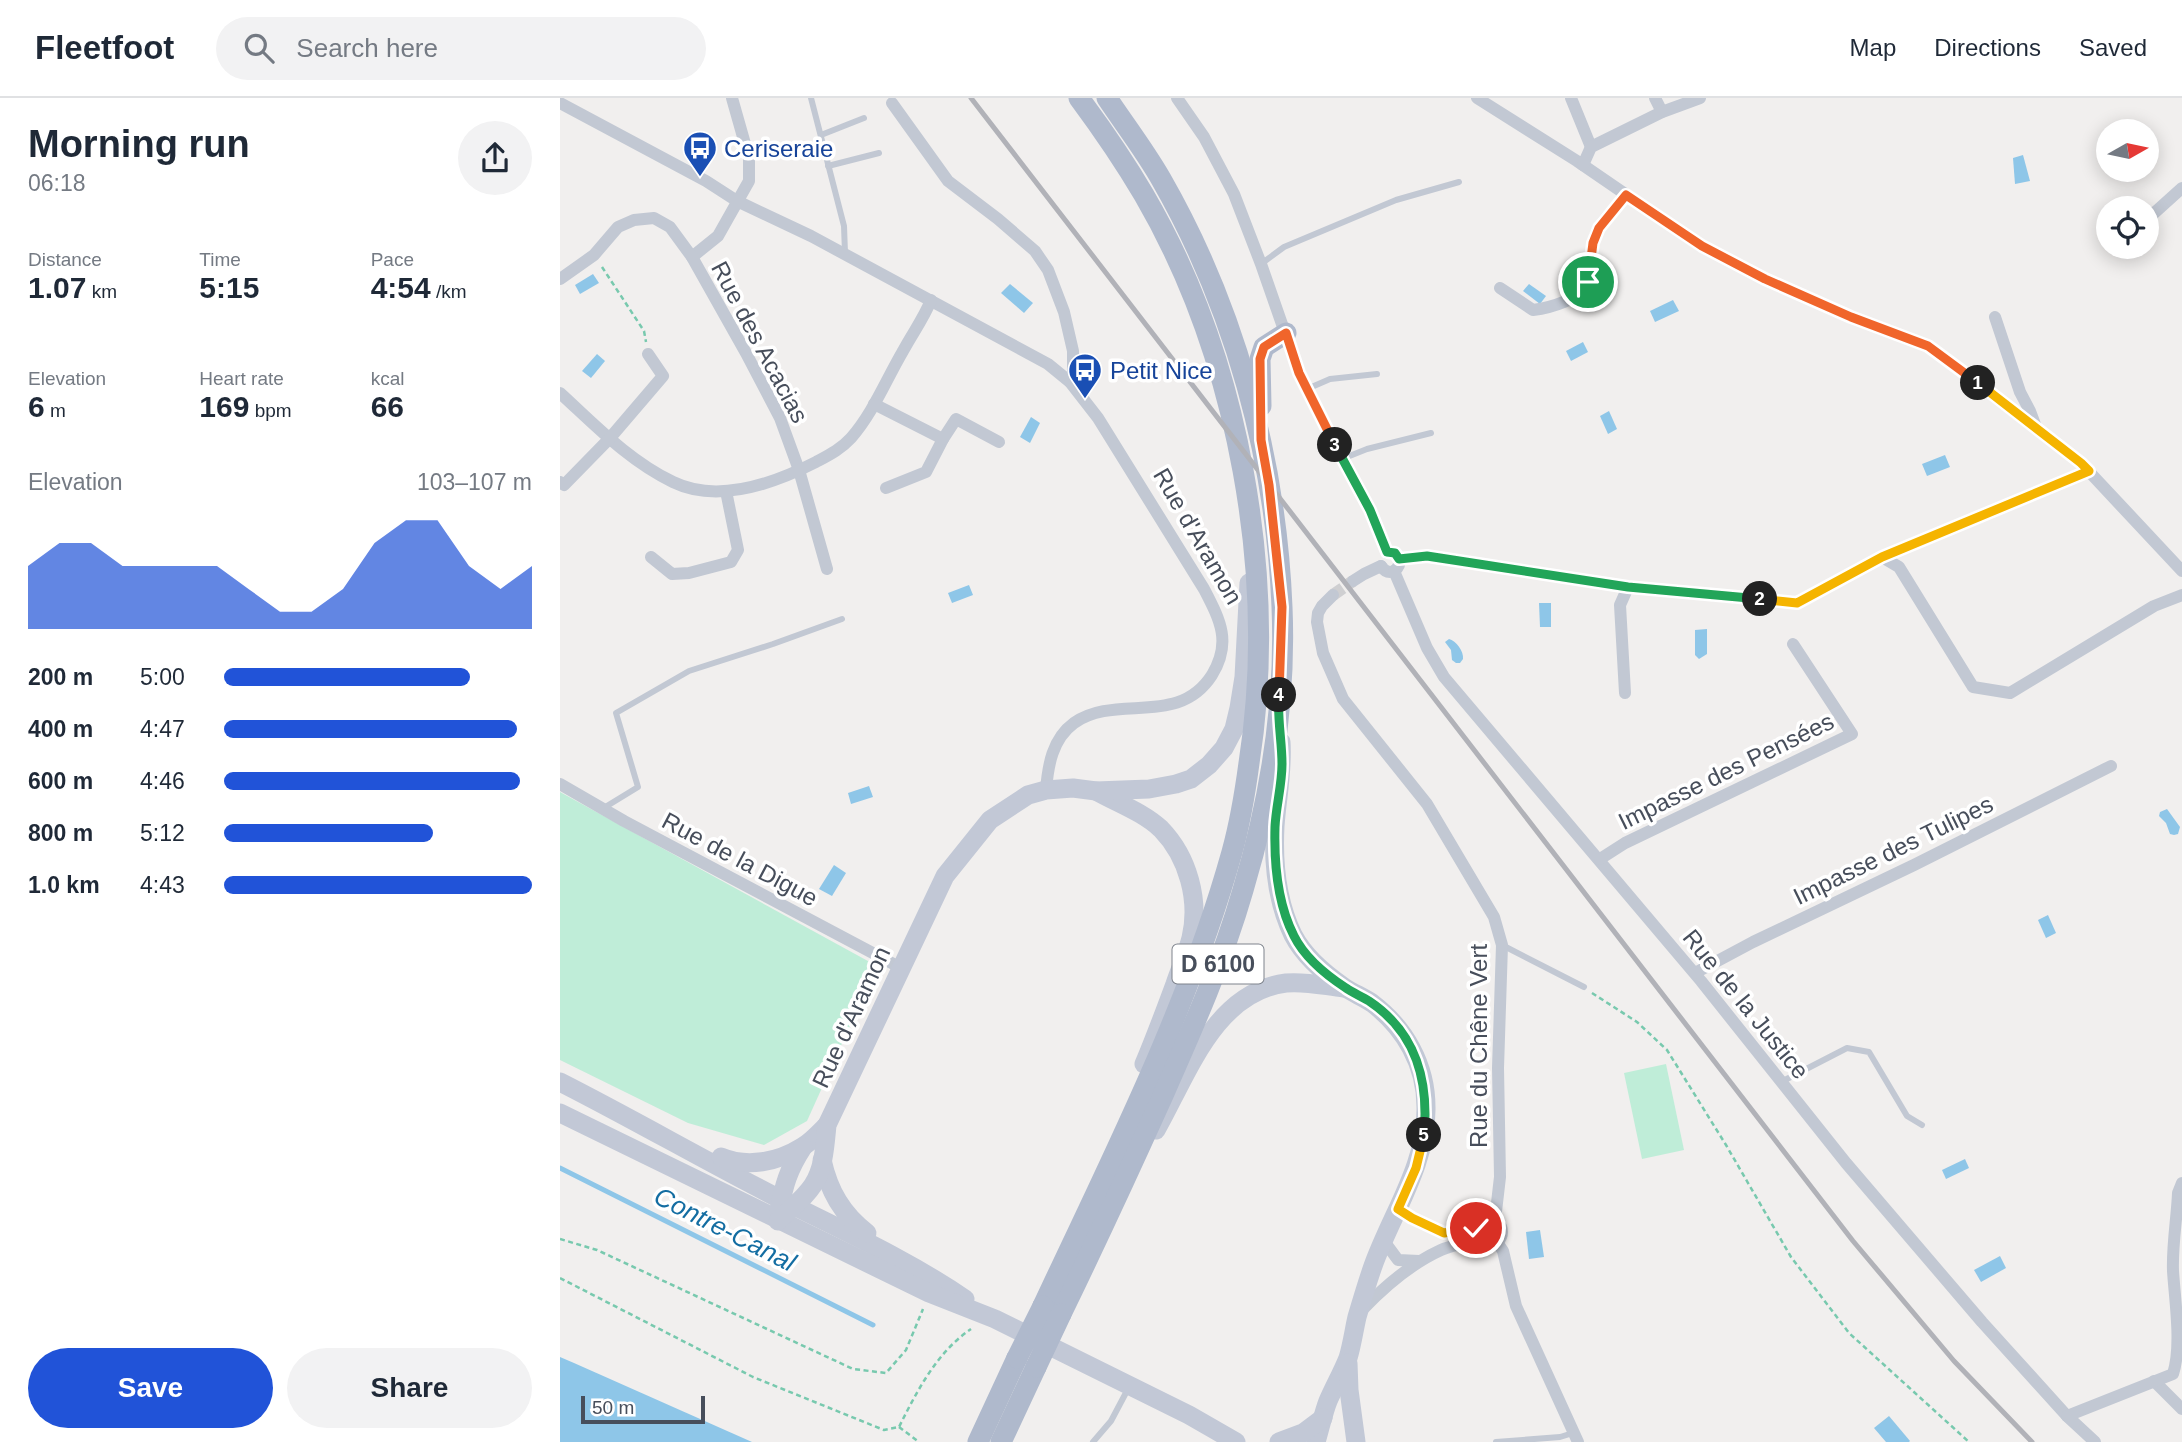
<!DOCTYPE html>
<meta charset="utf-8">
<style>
:root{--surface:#fff;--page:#f2f2f3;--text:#1f2937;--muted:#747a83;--line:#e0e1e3;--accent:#2153d8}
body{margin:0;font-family:Arial,sans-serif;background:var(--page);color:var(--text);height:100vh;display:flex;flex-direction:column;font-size:26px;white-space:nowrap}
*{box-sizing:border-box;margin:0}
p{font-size:23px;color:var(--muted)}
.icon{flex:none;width:38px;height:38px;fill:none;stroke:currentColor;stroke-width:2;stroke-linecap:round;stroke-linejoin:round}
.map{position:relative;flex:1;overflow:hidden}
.drawer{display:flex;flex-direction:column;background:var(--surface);width:560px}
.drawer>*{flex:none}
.needle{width:46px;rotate:81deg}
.tools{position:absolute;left:1536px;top:21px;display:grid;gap:14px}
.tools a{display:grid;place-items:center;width:63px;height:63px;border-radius:50%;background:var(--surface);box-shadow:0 4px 18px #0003;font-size:35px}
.scale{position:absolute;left:21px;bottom:18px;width:124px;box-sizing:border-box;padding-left:7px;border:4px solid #474e5b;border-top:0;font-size:19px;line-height:24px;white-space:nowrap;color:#474e5b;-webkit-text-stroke:5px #fff;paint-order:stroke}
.pin{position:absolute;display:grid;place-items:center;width:60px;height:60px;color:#fff;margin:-30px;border:4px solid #fff;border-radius:50%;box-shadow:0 2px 7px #0007}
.km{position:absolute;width:35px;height:35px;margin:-18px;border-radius:50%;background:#222;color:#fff;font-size:19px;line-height:35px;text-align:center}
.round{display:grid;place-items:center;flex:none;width:74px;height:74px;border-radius:37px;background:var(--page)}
.headline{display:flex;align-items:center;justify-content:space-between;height:119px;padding:0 28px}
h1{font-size:38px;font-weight:700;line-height:52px}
.metrics{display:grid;grid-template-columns:repeat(3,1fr);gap:10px;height:119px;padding:7px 28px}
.metrics div{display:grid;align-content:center}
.metrics b{font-size:30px;font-weight:700}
.metrics small{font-size:19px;font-weight:400}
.metrics p{font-size:19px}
.chart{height:196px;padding:14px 28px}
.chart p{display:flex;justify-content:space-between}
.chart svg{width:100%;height:126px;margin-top:7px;fill:var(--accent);opacity:.7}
.primary-button{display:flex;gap:14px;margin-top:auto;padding:14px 28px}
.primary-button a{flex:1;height:80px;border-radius:42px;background:var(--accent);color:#fff;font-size:28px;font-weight:700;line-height:80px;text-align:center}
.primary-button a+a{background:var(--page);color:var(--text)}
ul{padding:0 28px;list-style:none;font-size:23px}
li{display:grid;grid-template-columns:112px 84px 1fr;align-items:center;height:52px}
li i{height:18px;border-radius:9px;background:var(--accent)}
header{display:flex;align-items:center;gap:42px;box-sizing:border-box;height:98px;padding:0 35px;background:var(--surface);border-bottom:2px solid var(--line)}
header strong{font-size:33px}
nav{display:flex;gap:38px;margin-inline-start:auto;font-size:24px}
.search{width:490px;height:63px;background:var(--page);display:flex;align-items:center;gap:18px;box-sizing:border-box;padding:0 24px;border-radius:38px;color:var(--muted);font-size:26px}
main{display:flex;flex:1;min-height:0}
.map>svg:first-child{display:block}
.green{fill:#bfedd8}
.water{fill:#8ec6e8}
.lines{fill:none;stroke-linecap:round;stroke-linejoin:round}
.stream{stroke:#8ec6e8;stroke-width:5}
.street-tunnel{stroke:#cfcfd1;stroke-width:12;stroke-dasharray:12 6;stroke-linecap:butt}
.path{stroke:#78c9ae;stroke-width:2.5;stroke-dasharray:5 3.5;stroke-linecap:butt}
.lane{stroke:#c2c8d3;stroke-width:6}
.street{stroke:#c2c8d3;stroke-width:12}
.secondary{stroke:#c2c8d6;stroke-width:19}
.primary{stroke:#afb9cc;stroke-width:21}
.rail{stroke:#b1b2b8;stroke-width:5}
.primary-bridge{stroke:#afb9cc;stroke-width:21}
.split-1-casing{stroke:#fff;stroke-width:14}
.split-2-casing{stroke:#fff;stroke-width:14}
.split-3-casing{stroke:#fff;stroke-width:14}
.split-4-casing{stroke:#fff;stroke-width:14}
.split-5-casing{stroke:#fff;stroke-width:14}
.split-6-casing{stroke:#fff;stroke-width:14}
.split-1{stroke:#f0652b;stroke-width:9}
.split-2{stroke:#f5b400;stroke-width:9}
.split-3{stroke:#22a559;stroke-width:9}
.split-4{stroke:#f0652b;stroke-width:9}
.split-5{stroke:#22a559;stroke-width:9}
.split-6{stroke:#f5b400;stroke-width:9}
.labels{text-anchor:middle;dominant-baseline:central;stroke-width:7;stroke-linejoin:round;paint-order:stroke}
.shield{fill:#fff;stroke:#7e838c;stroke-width:2}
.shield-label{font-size:23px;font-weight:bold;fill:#474e5b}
.transit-label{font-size:24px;fill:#164399;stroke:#fff;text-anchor:start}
.street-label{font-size:24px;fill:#474e5b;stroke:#fff}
.water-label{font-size:26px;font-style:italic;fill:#136da2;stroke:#fff}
</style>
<header>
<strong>Fleetfoot</strong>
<div class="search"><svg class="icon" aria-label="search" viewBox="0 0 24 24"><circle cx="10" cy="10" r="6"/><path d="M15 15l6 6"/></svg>Search here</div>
<nav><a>Map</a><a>Directions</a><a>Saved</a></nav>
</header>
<main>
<section class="drawer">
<div class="headline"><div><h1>Morning run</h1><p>06:18</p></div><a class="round"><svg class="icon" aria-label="share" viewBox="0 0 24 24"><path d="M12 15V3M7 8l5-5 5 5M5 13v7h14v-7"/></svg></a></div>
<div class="metrics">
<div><p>Distance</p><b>1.07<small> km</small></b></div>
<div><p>Time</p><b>5:15</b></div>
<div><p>Pace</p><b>4:54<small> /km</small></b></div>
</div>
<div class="metrics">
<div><p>Elevation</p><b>6<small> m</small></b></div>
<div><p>Heart rate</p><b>169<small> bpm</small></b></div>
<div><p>kcal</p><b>66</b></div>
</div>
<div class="chart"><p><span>Elevation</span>103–107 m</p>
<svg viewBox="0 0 160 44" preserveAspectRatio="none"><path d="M0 44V22L10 14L20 14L30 22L40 22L50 22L60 22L70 30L80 38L90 38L100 30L110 14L120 6L130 6L140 22L150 30L160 22V44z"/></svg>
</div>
<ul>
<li><b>200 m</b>5:00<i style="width:80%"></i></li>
<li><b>400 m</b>4:47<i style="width:95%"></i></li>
<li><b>600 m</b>4:46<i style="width:96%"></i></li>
<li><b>800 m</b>5:12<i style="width:68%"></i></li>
<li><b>1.0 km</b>4:43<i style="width:100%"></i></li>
</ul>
<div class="primary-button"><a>Save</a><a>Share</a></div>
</section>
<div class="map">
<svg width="1622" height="1344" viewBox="0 0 1622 1344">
<rect width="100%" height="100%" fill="#f1efee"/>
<g class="green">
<polygon points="0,694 317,868 247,1023 204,1047 128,1025 0,962"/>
<polygon points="1106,966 1124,1052 1082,1061 1064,975"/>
</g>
<g class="water">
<polygon points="1463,57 1470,83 1455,86 1453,60"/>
<polygon points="33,176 39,185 20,196 15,187"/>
<polygon points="450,186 473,205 464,215 441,195"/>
<polygon points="969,186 986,198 980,206 963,193"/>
<polygon points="1113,202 1119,213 1095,224 1090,213"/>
<polygon points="1023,244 1028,254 1011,263 1006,253"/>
<polygon points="37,256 45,263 31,280 22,273"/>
<polygon points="1049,313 1057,331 1048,336 1040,318"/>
<polygon points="471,319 480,325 470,345 460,339"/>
<polygon points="1385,357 1390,369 1367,378 1362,366"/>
<polygon points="409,487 413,497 392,505 388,495"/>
<polygon points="979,505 991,505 991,529 980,529"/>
<polygon points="1147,531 1147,556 1139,561 1135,557 1135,532"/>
<path d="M889,541C896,543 904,553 903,561L900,565H896L892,562L891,552L885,544Z"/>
<polygon points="309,688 313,699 291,706 288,695"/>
<polygon points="1607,711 1620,729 1618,736 1614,737 1610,736 1606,725 1599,718 1600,714"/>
<polygon points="274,767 286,775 272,798 259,791"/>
<polygon points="1488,817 1496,835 1486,840 1478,822"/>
<polygon points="1405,1061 1409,1070 1386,1081 1382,1072"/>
<polygon points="980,1132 984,1159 969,1161 966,1134"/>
<polygon points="1440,1158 1446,1170 1421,1184 1414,1172"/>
<polygon points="0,1259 14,1265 192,1344 0,1344"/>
<polygon points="1329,1318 1350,1343 1349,1344 1326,1344 1314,1330"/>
</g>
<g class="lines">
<polyline class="stream" points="0,1070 313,1227"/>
<polyline class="street-tunnel" points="773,497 793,483"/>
<g class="path">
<polyline points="42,169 84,233 86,244"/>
<polyline points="1032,895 1077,924 1107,952 1166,1047 1231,1159 1289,1235 1409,1344"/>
<polyline points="0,1141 37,1152 293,1271 326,1275 346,1252 363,1211"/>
<path d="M0,1180L193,1279L324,1332L339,1329C357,1293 377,1254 411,1231"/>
<polyline points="339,1329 359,1344"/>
</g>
<g class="lane">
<polyline points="251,0 284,128 285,155"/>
<polyline points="261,37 304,20"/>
<polyline points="268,68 319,55"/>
<polyline points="701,166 724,149 836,102 899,84"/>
<polyline points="747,291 770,281 817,276"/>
<polyline points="782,361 807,351 871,335"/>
<polyline points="42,711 78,689 56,615 129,573 213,546 282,521"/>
<polyline points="942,847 1024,889"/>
<polyline points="1221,984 1287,950 1309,954 1347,1018 1362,1027"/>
<polyline points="533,1344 551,1323 569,1289"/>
<polyline points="936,1344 1000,1339 1013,1335"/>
</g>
<g class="street">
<polyline points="617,0 644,39 674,96 701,166 739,275 772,341 810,412 827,455"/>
<polyline points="917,0 1017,63 1141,148 1205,181 1286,217 1368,248 1521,365 1622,473"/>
<polyline points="1011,0 1031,49"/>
<polyline points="1095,0 1102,14"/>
<path d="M0,5L146,83L177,103L251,138L488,266L510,284L538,320L644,491C660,522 672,544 652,577C618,630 557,595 514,625C492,641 488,668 486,692"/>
<polyline points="332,5 388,83 438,121 475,153 488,172 504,214 513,253 513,275 510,284"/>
<polyline points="1023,67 1031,49 1102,14 1140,0"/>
<polyline points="1592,117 1622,90"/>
<polyline points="132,159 158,138 189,83 189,60 172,0"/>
<polyline points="0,181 34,157 58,129 74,122 94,120 110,129 132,159 186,255 220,320 239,372 267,471"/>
<path d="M940,190L973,212C989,210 1023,201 1028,184C1034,167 1029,148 1038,131C1044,120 1058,108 1066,97"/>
<polyline points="1435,219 1460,294 1470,313 1476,329"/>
<path d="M0,295C35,327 69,363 113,384C158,406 215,385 256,364C269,357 281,351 291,340C313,315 326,282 343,253C352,236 364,220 371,202"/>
<polyline points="314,306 383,341 366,374 326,390"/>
<polyline points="383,341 396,321 439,344"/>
<polyline points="0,384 4,387 50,340 103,278 88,256"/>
<polyline points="91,459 112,476 129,475 171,464 178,452 166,393"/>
<polyline points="1322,459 1339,469 1413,589 1450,595 1594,508 1622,497"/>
<polyline points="839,461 868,458 1068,489 1237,505 1322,459 1529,373"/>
<path d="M821,468C826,476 835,476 839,467"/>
<polyline points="834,473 867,550 884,579 1141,883 1286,1065 1422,1224 1507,1318 1535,1344"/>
<polyline points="793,483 804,476 821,468"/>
<polyline points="773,497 762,508 758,515 757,524 763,555 783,601 867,706 934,819 942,847 938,970 940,1079 935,1122"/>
<polyline points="1065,595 1060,507 1068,489"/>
<polyline points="0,686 64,723 341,870"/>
<polyline points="1040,761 1065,745 1292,636 1233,546"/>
<polyline points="1135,875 1193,844 1354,767 1551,668"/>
<polyline points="838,1111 852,1120 884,1135 916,1130"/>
<circle cx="929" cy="1134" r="13"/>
<polyline points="824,1143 838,1162 859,1163"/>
<polyline points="937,1144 943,1153 956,1208 1018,1344"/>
<path d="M802,1212C825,1188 850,1166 881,1152C892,1147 906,1145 919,1142"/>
<polyline points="1594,1283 1622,1311"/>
<path d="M1507,1318L1613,1276C1622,1248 1615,1204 1613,1173C1612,1147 1617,1120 1618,1095L1622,1085"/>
</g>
<g class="secondary">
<path d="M721,644C723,673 717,700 715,728C713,765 717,804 733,837C744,858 765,876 784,889C793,895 803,899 812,905C845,930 866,967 866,1009C867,1067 832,1115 813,1168C807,1185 802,1202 797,1219C794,1232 792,1247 788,1260C782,1275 774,1289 768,1303C763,1316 760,1331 756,1344"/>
<path d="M536,693C557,705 583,714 601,731C628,759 640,802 631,840C627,856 620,871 615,886C605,913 595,940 584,966"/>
<path d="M0,984C75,1022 147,1064 222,1102C284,1133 348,1162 405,1201"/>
<polyline points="0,1015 369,1195 435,1221 629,1317 676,1344"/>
<path d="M596,1032C627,978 654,894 726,885C746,883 765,888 784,890"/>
<path d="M161,1059C187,1070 218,1064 242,1049C251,1044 259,1035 267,1027"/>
<path d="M262,1062C269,1093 282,1116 307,1135"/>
<path d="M219,1113C224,1087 228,1072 243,1049"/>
<path d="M218,1123C230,1111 244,1101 253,1087C264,1070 265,1047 267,1027L385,778L430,722L468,697L486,692L513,690L536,693L589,691L616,686L631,681L649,667L664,650L674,631L679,610L684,579L689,485"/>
<polyline points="788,1265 789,1292 796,1344"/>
<polyline points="719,1344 743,1335 763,1320"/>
</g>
<g class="primary">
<polyline points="701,308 700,261 704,249 726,235"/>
<path d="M483,1208C552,1060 628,912 672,754C680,725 685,695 689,665C718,479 679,260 584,97C564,63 542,31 519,0"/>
<path d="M501,1216C535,1146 568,1075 600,1004C631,934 662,865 683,792C710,702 726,603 722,509C716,361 675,210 601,81C585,53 565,27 547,0"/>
<polyline points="418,1344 457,1260"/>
<polyline points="441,1344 476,1269"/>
</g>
<polyline class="rail" points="411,0 1293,1143 1394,1263 1472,1344"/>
<g class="primary-bridge">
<polyline points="457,1260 483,1208"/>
<polyline points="476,1269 501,1216"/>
</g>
</g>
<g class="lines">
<g class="split-1-casing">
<polyline id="split-1" points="1028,184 1033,145 1039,130 1066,97 1142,148 1205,181 1291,219 1368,248 1418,285"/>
</g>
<g class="split-2-casing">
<polyline id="split-2" points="1200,501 1237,505 1322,459 1529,373 1521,365 1418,285"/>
</g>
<g class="split-3-casing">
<polyline id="split-3" points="775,347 810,412 827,454 835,455 839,461 867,458 1068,489 1200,501"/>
</g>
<g class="split-4-casing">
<polyline id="split-4" points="719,597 722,509 709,387 701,342 700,261 704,249 726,235 739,275 775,347"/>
</g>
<g class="split-5-casing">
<path id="split-5" d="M719,597C717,620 722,643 722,666C722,687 716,708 715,729C714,765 717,805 734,838C744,858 766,877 786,890C793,895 801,898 809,903C857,935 869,983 864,1037"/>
</g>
<g class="split-6-casing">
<polyline id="split-6" points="864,1037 856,1070 838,1111 852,1120 884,1135 916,1130"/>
</g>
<use href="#split-1" class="split-1"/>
<use href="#split-2" class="split-2"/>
<use href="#split-3" class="split-3"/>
<use href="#split-4" class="split-4"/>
<use href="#split-5" class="split-5"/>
<use href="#split-6" class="split-6"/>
</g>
<defs>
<g id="bus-pin" transform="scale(1.75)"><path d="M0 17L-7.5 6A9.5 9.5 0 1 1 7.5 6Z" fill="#1a4fb4" stroke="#fff"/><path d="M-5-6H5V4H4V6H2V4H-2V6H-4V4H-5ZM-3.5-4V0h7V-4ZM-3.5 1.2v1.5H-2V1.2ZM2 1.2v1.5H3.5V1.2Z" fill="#fff"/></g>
</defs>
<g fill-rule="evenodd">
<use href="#bus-pin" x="140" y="50"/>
<use href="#bus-pin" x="525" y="272"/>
</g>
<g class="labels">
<rect class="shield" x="612.5" y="846.5" width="91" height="39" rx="5"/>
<g class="shield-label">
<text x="658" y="866">D 6100</text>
</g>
<g class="transit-label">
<text x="164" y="50">Ceriseraie</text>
<text x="550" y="272">Petit Nice</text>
</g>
<g class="street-label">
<text transform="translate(200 244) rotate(62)">Rue des Acacias</text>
<text transform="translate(638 438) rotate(60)">Rue d'Aramon</text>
<text transform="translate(1166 673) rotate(-26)">Impasse des Pensées</text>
<text transform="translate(1333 752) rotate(-26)">Impasse des Tulipes</text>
<text transform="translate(180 761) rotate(28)">Rue de la Digue</text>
<text transform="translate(1186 906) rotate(51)">Rue de la Justice</text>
<text transform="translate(291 919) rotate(-65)">Rue d'Aramon</text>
<text transform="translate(918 948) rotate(-90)">Rue du Chêne Vert</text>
</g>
<g class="water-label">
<text transform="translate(165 1131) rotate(27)">Contre-Canal</text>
</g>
</g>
</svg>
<div class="tools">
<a><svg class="needle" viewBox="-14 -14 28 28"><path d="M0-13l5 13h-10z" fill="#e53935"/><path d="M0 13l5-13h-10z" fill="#747a83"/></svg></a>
<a><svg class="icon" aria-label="locate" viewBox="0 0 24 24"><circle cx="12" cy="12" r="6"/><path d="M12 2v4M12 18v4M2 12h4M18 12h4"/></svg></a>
</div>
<div class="scale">50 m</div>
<div class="pin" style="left:1028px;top:184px;background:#1e9e55"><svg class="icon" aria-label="arrive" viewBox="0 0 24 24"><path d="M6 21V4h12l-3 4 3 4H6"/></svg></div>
<div class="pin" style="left:916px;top:1130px;background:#d93025"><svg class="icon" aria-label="check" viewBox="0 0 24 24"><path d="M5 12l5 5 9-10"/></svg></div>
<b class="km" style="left:1418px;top:285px">1</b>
<b class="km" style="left:1200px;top:501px">2</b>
<b class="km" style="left:775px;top:347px">3</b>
<b class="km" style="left:719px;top:597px">4</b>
<b class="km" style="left:864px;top:1037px">5</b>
</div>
</main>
